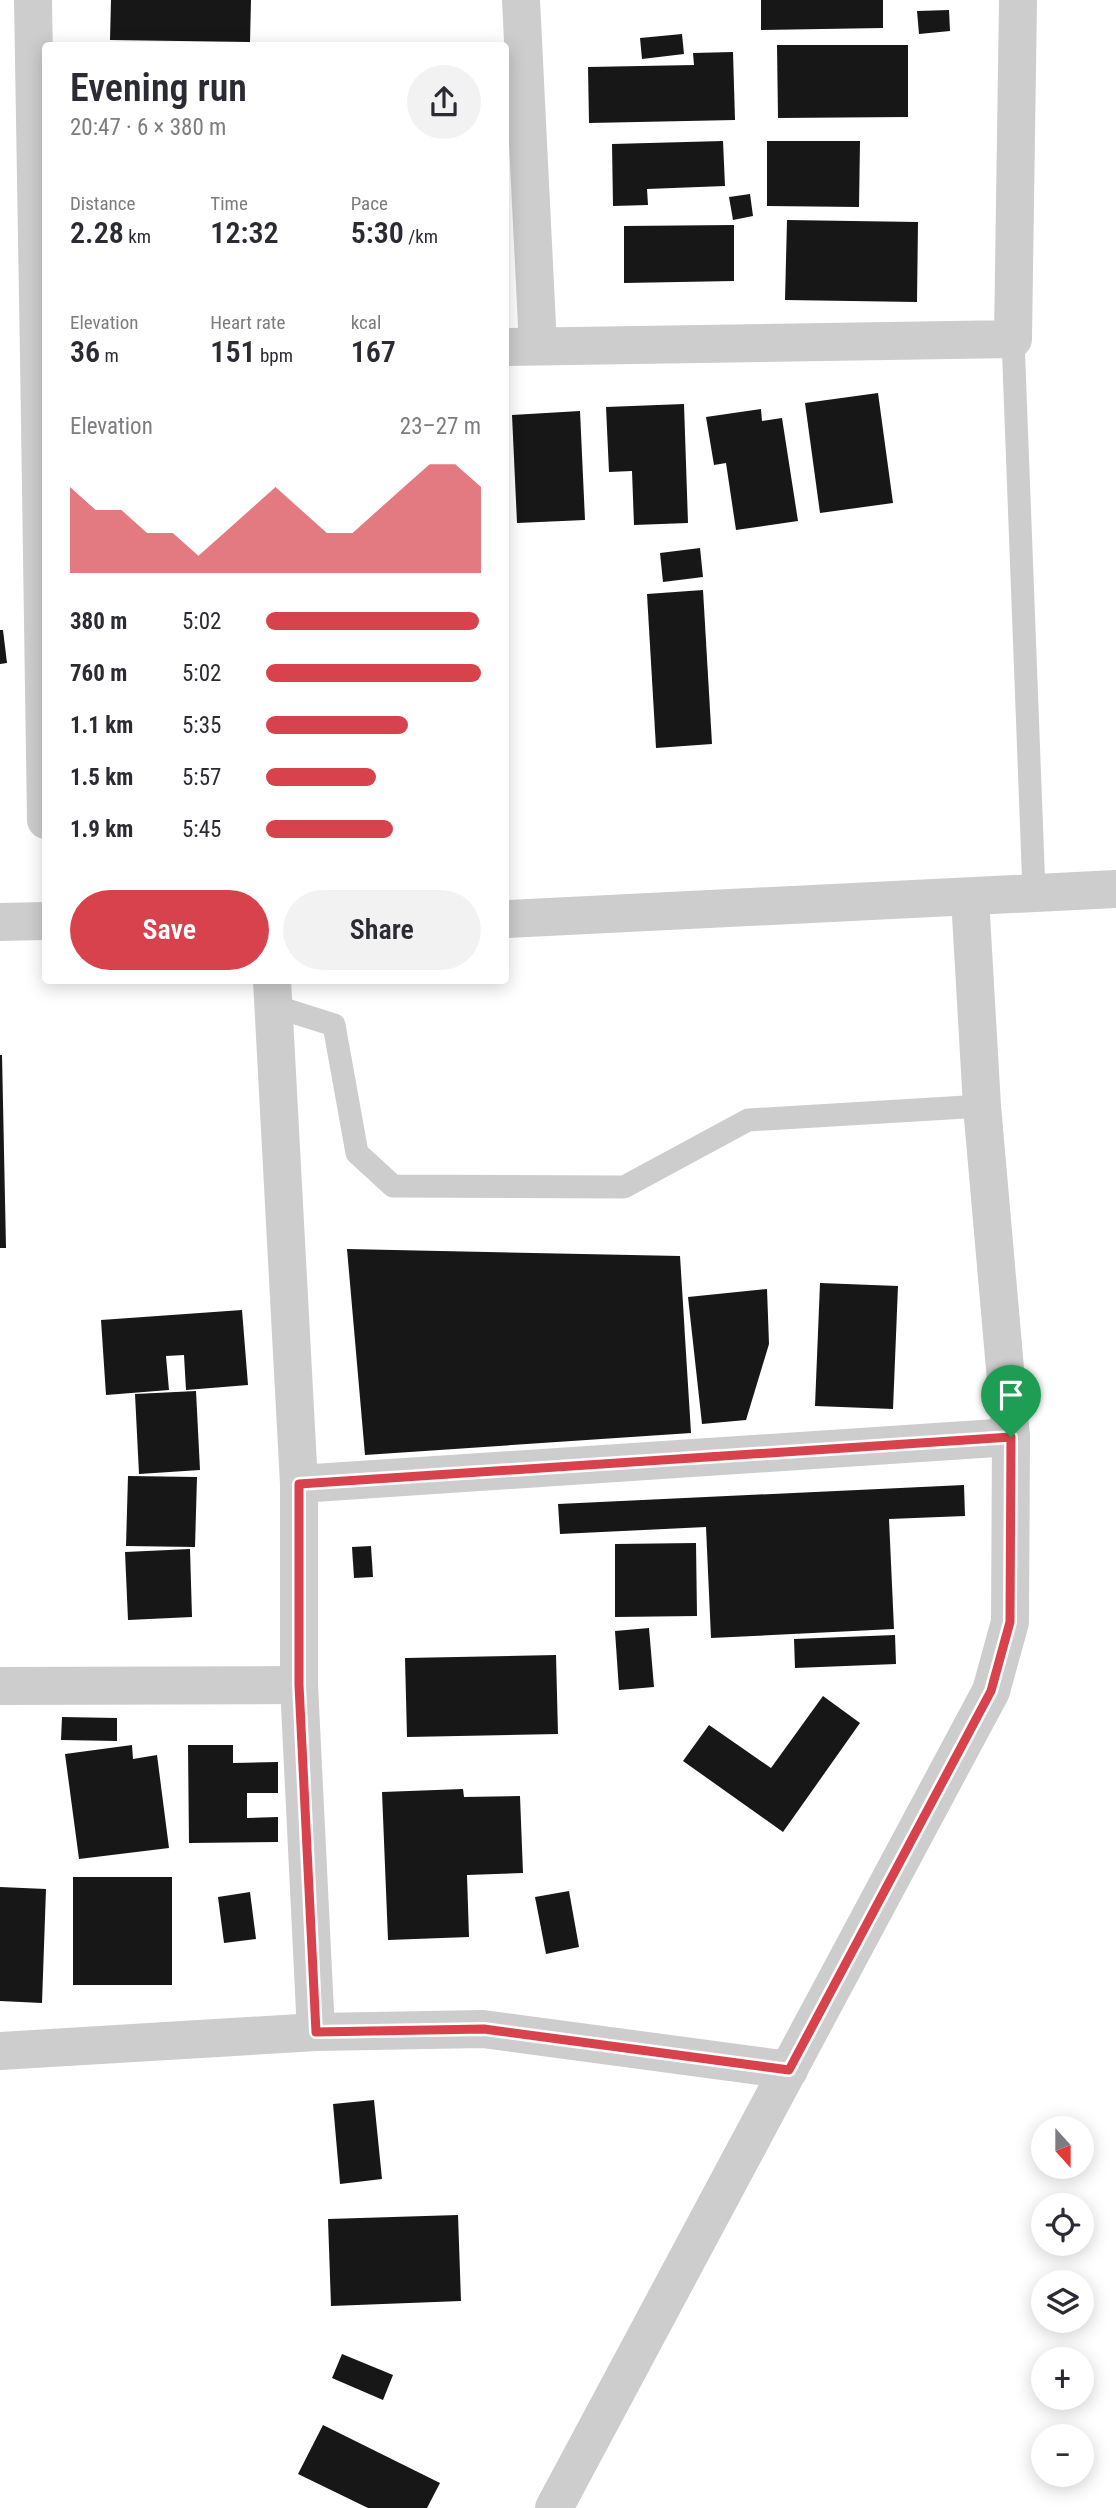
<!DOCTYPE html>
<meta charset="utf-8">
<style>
:root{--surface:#fff;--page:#f2f2f3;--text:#2b2b33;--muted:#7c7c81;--accent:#d8424c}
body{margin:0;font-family:"Roboto Condensed",sans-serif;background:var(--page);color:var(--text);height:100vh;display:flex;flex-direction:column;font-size:26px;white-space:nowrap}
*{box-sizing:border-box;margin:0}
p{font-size:23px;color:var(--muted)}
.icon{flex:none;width:38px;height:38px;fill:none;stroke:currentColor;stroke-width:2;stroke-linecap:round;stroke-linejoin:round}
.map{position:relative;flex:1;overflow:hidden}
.details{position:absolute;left:42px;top:42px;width:467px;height:942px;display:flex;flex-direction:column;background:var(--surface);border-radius:7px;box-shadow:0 4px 18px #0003}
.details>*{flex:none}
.needle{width:46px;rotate:159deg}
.tools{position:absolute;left:1031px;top:2116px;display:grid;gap:14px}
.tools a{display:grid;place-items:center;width:63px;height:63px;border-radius:50%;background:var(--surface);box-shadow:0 4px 18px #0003;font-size:35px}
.pin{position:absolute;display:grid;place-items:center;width:60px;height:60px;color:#fff;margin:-72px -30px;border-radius:50% 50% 50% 0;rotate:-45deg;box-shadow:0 0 7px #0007}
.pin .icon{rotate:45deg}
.round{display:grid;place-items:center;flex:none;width:74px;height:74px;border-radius:37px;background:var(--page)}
.head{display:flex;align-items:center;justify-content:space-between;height:119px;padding:0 28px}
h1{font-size:38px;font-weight:600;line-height:52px}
.figures{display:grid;grid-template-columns:repeat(3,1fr);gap:10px;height:119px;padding:7px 28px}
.figures div{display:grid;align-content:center}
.figures b{font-size:30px;font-weight:600}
.figures small{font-size:19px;font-weight:400}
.figures p{font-size:19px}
.chart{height:196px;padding:14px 28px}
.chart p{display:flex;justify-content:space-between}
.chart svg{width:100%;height:126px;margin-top:7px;fill:var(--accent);opacity:.7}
.action{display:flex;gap:14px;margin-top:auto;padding:14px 28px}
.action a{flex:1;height:80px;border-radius:42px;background:var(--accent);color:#fff;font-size:28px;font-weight:600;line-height:80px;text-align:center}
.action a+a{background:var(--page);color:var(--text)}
ul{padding:0 28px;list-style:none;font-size:23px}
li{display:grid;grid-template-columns:112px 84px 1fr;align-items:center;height:52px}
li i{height:18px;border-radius:9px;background:var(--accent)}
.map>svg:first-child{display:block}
.building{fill:#171717}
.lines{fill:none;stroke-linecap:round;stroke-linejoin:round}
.lane{stroke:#cdcdcd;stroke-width:23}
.street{stroke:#cdcdcd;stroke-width:38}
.route-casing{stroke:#fff;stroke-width:14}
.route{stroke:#d8424c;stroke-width:9}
</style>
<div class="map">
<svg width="1116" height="2508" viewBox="0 0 1116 2508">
<rect width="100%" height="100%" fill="#fff"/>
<g class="building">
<polygon points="111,0 251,0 250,42 110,40"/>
<polygon points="761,0 883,0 883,28 761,30"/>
<polygon points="949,10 950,31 919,34 917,11"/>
<polygon points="682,34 684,54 642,59 640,38"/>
<polygon points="777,45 908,45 908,117 778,118"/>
<polygon points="733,52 735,120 589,123 588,67 694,65 693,53"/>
<polygon points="723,141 725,186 647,189 648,205 613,206 612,144"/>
<polygon points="767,141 860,141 859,207 767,206"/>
<polygon points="750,194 753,216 733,220 729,197"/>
<polygon points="787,220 918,222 917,302 785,300"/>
<polygon points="734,225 734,281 624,283 624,226"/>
<polygon points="878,393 893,503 820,513 805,403"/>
<polygon points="684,404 688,523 634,525 632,471 609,472 606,407"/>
<polygon points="761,409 762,421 782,418 798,521 736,530 726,463 714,465 706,417"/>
<polygon points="580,411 585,520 517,523 512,415"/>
<polygon points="700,548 703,577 663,582 660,553"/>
<polygon points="703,590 712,744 656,748 647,594"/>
<polygon points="0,630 3,630 7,663 0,664"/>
<polygon points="0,1055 2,1055 6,1248 0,1248"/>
<polygon points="347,1249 680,1256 691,1433 365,1455"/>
<polygon points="820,1283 898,1286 893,1409 815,1406"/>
<polygon points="767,1289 769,1344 746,1420 702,1424 688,1297"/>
<polygon points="242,1310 248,1385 186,1390 184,1355 166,1356 169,1390 106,1395 101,1320"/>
<polygon points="196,1391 200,1470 139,1474 135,1394"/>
<polygon points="128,1476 197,1477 195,1547 126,1546"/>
<polygon points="964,1485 965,1516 889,1519 894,1629 711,1638 706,1527 560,1534 558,1504"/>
<polygon points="696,1543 697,1616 615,1617 615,1544"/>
<polygon points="371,1546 373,1577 354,1578 352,1547"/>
<polygon points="190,1549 192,1617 128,1620 125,1552"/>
<polygon points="649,1628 654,1687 619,1690 615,1631"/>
<polygon points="895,1635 896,1664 795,1668 794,1639"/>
<polygon points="556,1655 558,1734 407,1737 405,1658"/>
<polygon points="823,1696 860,1723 783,1832 683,1761 709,1725 771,1768"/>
<polygon points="62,1717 117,1718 117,1741 61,1740"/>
<polygon points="132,1745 133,1759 157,1755 169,1848 79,1859 65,1754"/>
<polygon points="188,1745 233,1745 233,1763 278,1762 278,1793 247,1793 247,1818 278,1817 278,1842 189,1843"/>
<polygon points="463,1789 464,1797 520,1796 523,1873 467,1875 469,1937 388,1940 382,1792"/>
<rect x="73" y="1877" width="99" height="108"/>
<polygon points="0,1887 46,1889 42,2003 0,2001"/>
<polygon points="569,1891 579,1947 546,1954 535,1897"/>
<polygon points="250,1892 256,1939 224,1943 218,1897"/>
<polygon points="374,2100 382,2179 340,2184 333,2104"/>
<polygon points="458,2215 461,2301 331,2306 328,2219"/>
<polygon points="342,2354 393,2375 383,2400 332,2378"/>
<polygon points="323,2425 440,2483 427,2508 368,2508 298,2474"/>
</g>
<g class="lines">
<g class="lane">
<polyline points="1013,339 1034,892"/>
<polyline points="274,1006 334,1025 357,1153 393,1186 624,1187 748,1120 982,1106"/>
</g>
<g class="street">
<polyline points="33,0 39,357 46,357"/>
<polyline points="521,0 538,346"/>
<polyline points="506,347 1013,339 1018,0"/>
<polyline points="39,357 46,820"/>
<polyline points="506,919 1116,889"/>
<polyline points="0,922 46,921"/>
<polyline points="272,980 299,1484"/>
<polyline points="0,1686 299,1685"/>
<polyline points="316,2032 299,1685 299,1484 1011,1437"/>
<polyline points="0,2051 316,2032 483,2029 789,2070"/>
<polyline points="554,2508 991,1691 1010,1622 1011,1437 982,1106 970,898"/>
</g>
</g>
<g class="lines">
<g class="route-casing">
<polygon id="route" points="1011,1437 1010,1622 991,1691 789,2070 484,2029 316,2032 299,1685 299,1484"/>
</g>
<use href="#route" class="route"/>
</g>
</svg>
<div class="tools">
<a><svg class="needle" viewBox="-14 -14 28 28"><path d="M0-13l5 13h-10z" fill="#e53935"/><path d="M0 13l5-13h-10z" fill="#7c7c81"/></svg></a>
<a><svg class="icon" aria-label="locate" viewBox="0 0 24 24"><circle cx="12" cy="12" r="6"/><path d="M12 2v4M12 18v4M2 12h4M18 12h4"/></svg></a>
<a><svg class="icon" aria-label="layers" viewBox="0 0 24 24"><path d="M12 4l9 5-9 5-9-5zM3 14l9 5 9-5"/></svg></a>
<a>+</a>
<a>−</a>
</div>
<div class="pin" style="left:1011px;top:1437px;background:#1e9e55"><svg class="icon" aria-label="arrive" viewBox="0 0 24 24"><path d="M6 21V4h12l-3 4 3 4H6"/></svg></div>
<section class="details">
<div class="head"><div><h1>Evening run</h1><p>20:47 · 6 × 380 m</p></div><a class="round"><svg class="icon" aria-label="share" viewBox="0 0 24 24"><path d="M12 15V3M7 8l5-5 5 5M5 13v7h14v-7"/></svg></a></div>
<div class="figures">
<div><p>Distance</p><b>2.28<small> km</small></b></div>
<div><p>Time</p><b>12:32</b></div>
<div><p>Pace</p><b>5:30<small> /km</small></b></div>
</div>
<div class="figures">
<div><p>Elevation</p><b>36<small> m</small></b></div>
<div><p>Heart rate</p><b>151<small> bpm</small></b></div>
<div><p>kcal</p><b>167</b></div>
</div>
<div class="chart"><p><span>Elevation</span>23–27 m</p>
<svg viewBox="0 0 160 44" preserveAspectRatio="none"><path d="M0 44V14L10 22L20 22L30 30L40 30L50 38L60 30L70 22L80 14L90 22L100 30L110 30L120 22L130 14L140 6L150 6L160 14V44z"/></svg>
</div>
<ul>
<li><b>380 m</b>5:02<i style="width:99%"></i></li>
<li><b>760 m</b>5:02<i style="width:100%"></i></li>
<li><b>1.1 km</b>5:35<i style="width:66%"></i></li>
<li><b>1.5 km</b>5:57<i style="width:51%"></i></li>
<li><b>1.9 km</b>5:45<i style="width:59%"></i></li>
</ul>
<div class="action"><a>Save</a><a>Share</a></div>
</section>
</div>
